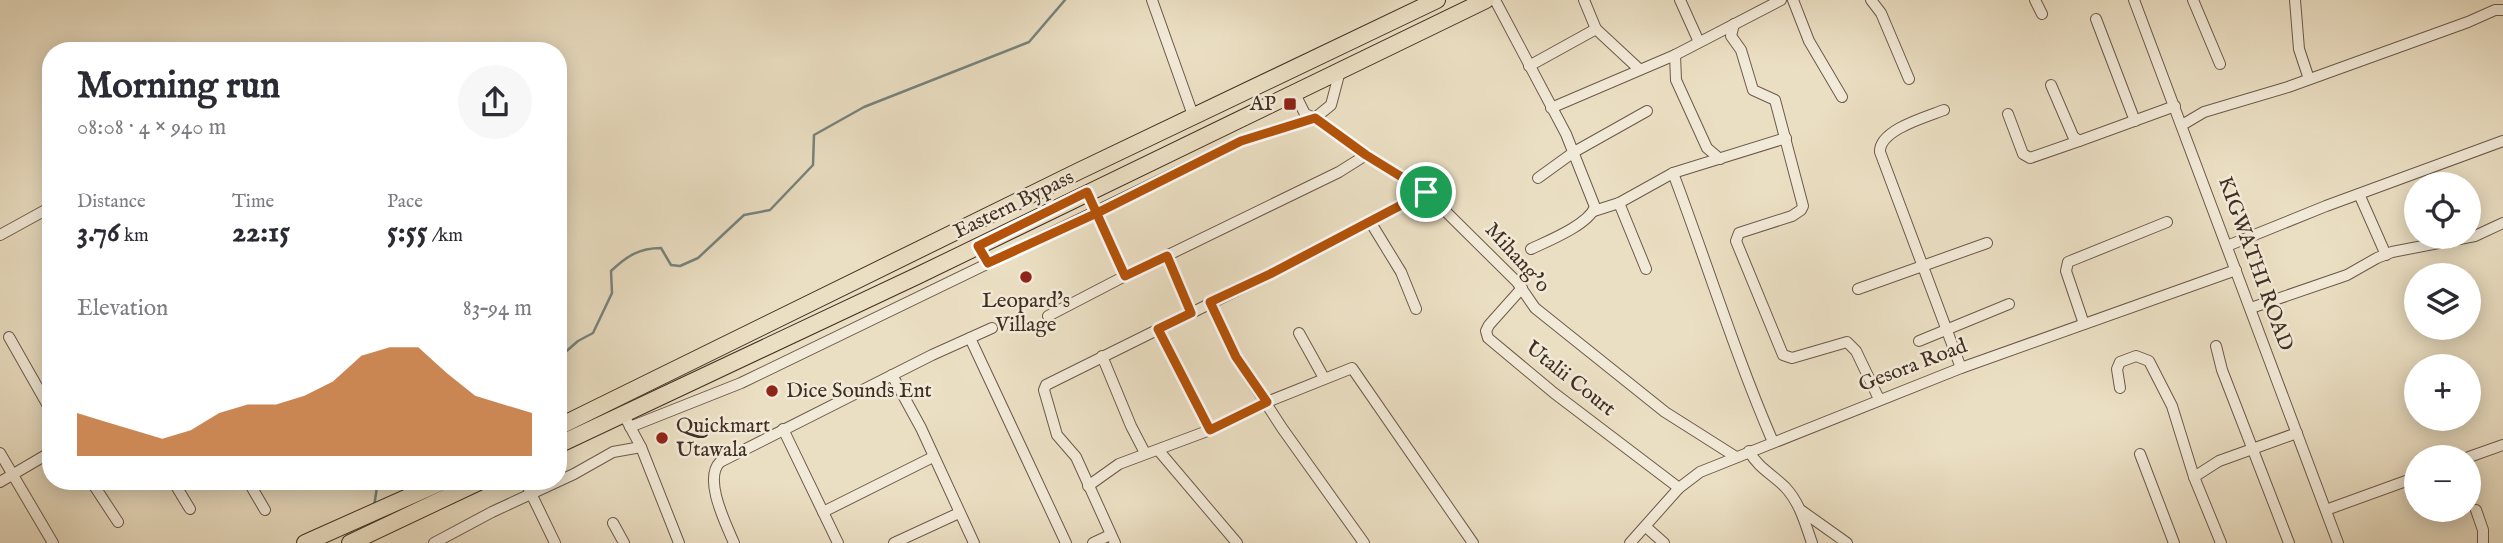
<!DOCTYPE html>
<meta charset="utf-8">
<style>
:root{--surface:#fff;--page:#f7f7f7;--text:#2b2b33;--muted:#7c7c81;--accent:#b45309}
body{margin:0;font-family:"IM FELL English",serif;background:var(--page);color:var(--text);height:100vh;display:flex;flex-direction:column;font-size:26px;white-space:nowrap}
*{box-sizing:border-box;margin:0}
p{font-size:23px;color:var(--muted)}
.icon{flex:none;width:38px;height:38px;fill:none;stroke:currentColor;stroke-width:2;stroke-linecap:round;stroke-linejoin:round}
.map{position:relative;flex:1;overflow:hidden}
.drawer{position:absolute;left:42px;top:42px;width:525px;height:448px;display:flex;flex-direction:column;background:var(--surface);border-radius:28px;box-shadow:0 4px 18px #0003}
.drawer>*{flex:none}
.controls{position:absolute;left:2404px;top:172px;display:grid;gap:14px}
.controls a{display:grid;place-items:center;width:77px;height:77px;border-radius:50%;background:var(--surface);box-shadow:0 4px 18px #0003;font-size:35px}
.pin{position:absolute;display:grid;place-items:center;width:60px;height:60px;color:#fff;margin:-30px;border:4px solid #fff;border-radius:50%;box-shadow:0 2px 7px #0007}
.round{display:grid;place-items:center;flex:none;width:74px;height:74px;border-radius:37px;background:var(--page)}
.headline{display:flex;align-items:center;justify-content:space-between;height:119px;padding:0 35px}
h1{font-size:38px;font-weight:700;line-height:52px}
.figures{display:grid;grid-template-columns:repeat(3,1fr);gap:10px;height:119px;padding:7px 35px}
.figures div{display:grid;align-content:center}
.figures b{font-size:30px;font-weight:700}
.figures small{font-size:19px;font-weight:400}
.figures p{font-size:19px}
.chart{height:196px;padding:14px 35px}
.chart p{display:flex;justify-content:space-between}
.chart svg{width:100%;height:126px;margin-top:7px;fill:var(--accent);opacity:.7}
.map>svg:first-child{display:block}
.lines{fill:none;stroke-linecap:round;stroke-linejoin:round}
.stream{stroke:#76837d;stroke-width:2.5}
.minor-casing{stroke:#6c5a4b;stroke-width:12}
.primary-casing{stroke:#412e23;stroke-width:18}
.minor{stroke:#f2ead8;stroke-width:10}
.primary{stroke:#ebdfc3;stroke-width:16}
.route-casing{stroke:#fff;stroke-width:14}
.route{stroke:#b45309;stroke-width:9}
.poi-dot{fill:#8f2418;stroke:#f2ead8;stroke-width:2.5}
.labels{text-anchor:middle;dominant-baseline:central;stroke-width:5;stroke-linejoin:round;paint-order:stroke}
.poi-label{font-size:21px;fill:#412e23;stroke:#f2ead8;text-anchor:start}
.street-label{font-size:21px;fill:#412e23;stroke:#f2ead8}
</style>
<div class="map">
<svg width="2503" height="543" viewBox="0 0 2503 543">
<rect width="100%" height="100%" fill="#ebdfc3"/>
<filter id="stains"><feTurbulence type="fractalNoise" baseFrequency=".00286" numOctaves="4"/><feColorMatrix values="0 0 0 0 .2 0 0 0 0 .09 0 0 0 0 .02 0 0 0 .5 -.17"/></filter>
<radialGradient id="worn" r=".72"><stop offset=".6" stop-color="#630" stop-opacity="0"/><stop offset="1" stop-color="#630" stop-opacity=".3"/></radialGradient>
<g class="lines">
<g class="stream">
<path d="M558,363L562,355L578,341L593,333L612,293L611,271C627,256 639,248 661,248L671,265L680,266L698,258L744,215L770,210L813,165L814,135L864,107L1029,42L1065,0"/>
<polyline points="374,506 378,481"/>
</g>
<g class="minor-casing">
<g id="minor">
<polyline points="1152,0 1194,118"/>
<path d="M1495,0L1566,134L1595,207C1588,225 1548,241 1531,249"/>
<polyline points="1584,0 1596,29 1639,69"/>
<polyline points="1680,0 1699,42"/>
<polyline points="1793,0 1809,41 1842,97"/>
<polyline points="1871,0 1881,13 1909,79"/>
<polyline points="2035,0 2042,14"/>
<polyline points="2134,0 2338,543"/>
<polyline points="2193,0 2220,64"/>
<polyline points="2295,0 2299,49 2309,79"/>
<polyline points="2096,19 2135,121"/>
<polyline points="1734,24 1731,36 1741,50 1753,90 1775,100 1803,206 1801,210 1792,216 1739,233 1736,241 1783,355 1792,358 1847,342 1856,351 1879,399"/>
<polyline points="1675,55 1676,80 1707,148 1720,159"/>
<polyline points="1529,66 1596,29"/>
<polyline points="1340,71 1331,105 1315,118 1366,155 1426,192 1517,282 1535,308 1665,412 1736,457"/>
<polyline points="2051,85 2073,136 2079,141 2175,106"/>
<polyline points="1294,92 1305,114 1315,118"/>
<polyline points="1551,108 1675,55 1781,0"/>
<path d="M1944,110C1926,117 1879,130 1880,152L1961,368"/>
<polyline points="2008,114 2023,154 2030,158 2079,141"/>
<polyline points="2182,125 2204,112 2288,87 2468,22 2495,10 2503,10"/>
<path d="M1673,173C1707,263 1735,354 1773,442"/>
<polyline points="1538,178 1574,152 1647,111"/>
<polyline points="1088,192 1125,276"/>
<polyline points="2359,194 2386,255"/>
<polyline points="1619,203 1646,269"/>
<polyline points="1594,211 1619,203 1673,173 1786,138"/>
<polyline points="1371,223 1401,272 1416,309"/>
<polyline points="0,235 51,207"/>
<polyline points="2227,246 2326,206 2503,141"/>
<polyline points="1167,256 1191,313"/>
<polyline points="1522,288 1489,325 1486,331 1488,338 1554,393 1679,488"/>
<polyline points="1858,289 1987,243"/>
<polyline points="1210,302 1236,357 1282,428 1364,543"/>
<polyline points="2251,308 2347,275 2377,258 2392,252 2475,236 2503,223"/>
<polyline points="1048,316 1125,276 1339,172 1366,155"/>
<polyline points="2084,324 2066,271 2068,262 2167,222"/>
<polyline points="1158,329 1210,430"/>
<polyline points="1299,333 1324,378"/>
<polyline points="9,337 51,411"/>
<polyline points="970,338 1066,543"/>
<polyline points="1919,341 2009,304"/>
<polyline points="2216,346 2222,370 2289,543"/>
<polyline points="1102,356 1131,426 1145,453"/>
<polyline points="892,375 921,428 974,543"/>
<polyline points="2120,388 2117,369 2120,362 2136,356 2149,361 2172,406 2194,477"/>
<polyline points="627,421 641,447 679,543"/>
<polyline points="630,427 741,383 1241,141 1315,118"/>
<polyline points="783,429 838,543"/>
<polyline points="1159,451 1237,543"/>
<path d="M1749,451C1758,468 1772,474 1785,487C1800,503 1805,523 1812,543"/>
<polyline points="0,453 53,543"/>
<polyline points="2140,454 2174,543"/>
<polyline points="2469,457 2503,445"/>
<polyline points="91,481 118,522"/>
<polyline points="173,481 190,509"/>
<polyline points="248,481 265,510"/>
<polyline points="525,481 555,543"/>
<polyline points="0,482 51,452"/>
<polyline points="1088,486 1119,464 1210,430 1267,402 1352,368 1473,543"/>
<polyline points="2326,510 2417,477"/>
<polyline points="2476,510 2483,530 2483,543"/>
<polyline points="1802,511 1847,543"/>
<polyline points="823,512 933,457"/>
<polyline points="613,523 624,543"/>
<polyline points="1646,527 1664,543"/>
<polyline points="434,543 492,512 574,474 613,452 641,447"/>
<path d="M734,543C726,524 703,479 720,462L932,355L992,328"/>
<polyline points="894,543 959,513"/>
<polyline points="1093,543 1110,535"/>
<polyline points="1115,543 1076,457 1057,435 1044,390 1046,385 1270,274 1426,192"/>
<polyline points="1630,543 1679,488 1700,472 1961,368 2236,270"/>
<polyline points="2221,543 2194,477 2219,461 2297,433"/>
</g>
</g>
<g class="primary-casing">
<g id="primary">
<polyline points="558,427 1079,171 1437,0"/>
<polyline points="558,445 919,275 1486,0"/>
<polyline points="305,543 444,481"/>
<polyline points="350,543 481,481"/>
</g>
</g>
<use href="#minor" class="minor"/>
<use href="#primary" class="primary"/>
</g>
<g class="lines">
<g class="route-casing">
<polyline id="route" points="1426,192 1366,155 1315,118 1241,141 1097,213 988,263 978,246 1087,192 1125,276 1167,256 1191,313 1158,329 1210,430 1267,402 1236,357 1210,302 1270,274 1426,192"/>
</g>
<use href="#route" class="route"/>
</g>
<g class="poi-dot">
<rect x="1283" y="97" width="14" height="14" rx="3.5"/>
<circle cx="1026" cy="277" r="7"/>
<circle cx="772" cy="391" r="7"/>
<circle cx="662" cy="438" r="7"/>
</g>
<g class="labels">
<g class="poi-label">
<text x="1276" y="104" text-anchor="end">AP</text>
<text x="1026" y="301" text-anchor="middle">Leopard's<tspan x="1026" dy="24">Village</tspan></text>
<text x="786" y="391">Dice Sounds Ent</text>
<text x="676" y="426">Quickmart<tspan x="676" dy="24">Utawala</tspan></text>
</g>
<g class="street-label">
<text transform="translate(1014 205) rotate(-26)">Eastern Bypass</text>
<text transform="translate(1517 258) rotate(48)">Mihang'o</text>
<text transform="translate(2255 264) rotate(70)">KIGWATHI ROAD</text>
<text transform="translate(1913 366) rotate(-21)">Gesora Road</text>
<text transform="translate(1570 379) rotate(38)">Utalii Court</text>
</g>
</g>
<rect width="100%" height="100%" filter="url(#stains)"/>
<rect width="100%" height="100%" fill="url(#worn)"/>
</svg>
<div class="controls">
<a><svg class="icon" aria-label="locate" viewBox="0 0 24 24"><circle cx="12" cy="12" r="6"/><path d="M12 2v4M12 18v4M2 12h4M18 12h4"/></svg></a>
<a><svg class="icon" aria-label="layers" viewBox="0 0 24 24"><path d="M12 4l9 5-9 5-9-5zM3 14l9 5 9-5"/></svg></a>
<a>+</a>
<a>−</a>
</div>
<div class="pin" style="left:1426px;top:192px;background:#1e9e55"><svg class="icon" aria-label="arrive" viewBox="0 0 24 24"><path d="M6 21V4h12l-3 4 3 4H6"/></svg></div>
<section class="drawer">
<div class="headline"><div><h1>Morning run</h1><p>08:08 · 4 × 940 m</p></div><a class="round"><svg class="icon" aria-label="share" viewBox="0 0 24 24"><path d="M12 15V3M7 8l5-5 5 5M5 13v7h14v-7"/></svg></a></div>
<div class="figures">
<div><p>Distance</p><b>3.76<small> km</small></b></div>
<div><p>Time</p><b>22:15</b></div>
<div><p>Pace</p><b>5:55<small> /km</small></b></div>
</div>
<div class="chart"><p><span>Elevation</span>83–94 m</p>
<svg viewBox="0 0 160 44" preserveAspectRatio="none"><path d="M0 44V29L10 32L20 35L30 38L40 35L50 29L60 26L70 26L80 23L90 18L100 9L110 6L120 6L130 15L140 23L150 26L160 29V44z"/></svg>
</div>
</section>
</div>
